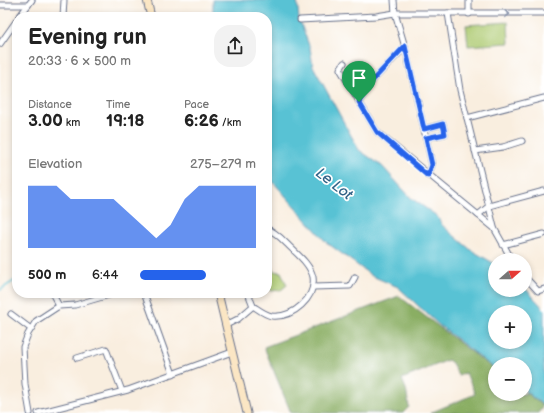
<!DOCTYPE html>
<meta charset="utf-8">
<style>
:root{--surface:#fff;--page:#f2f2f2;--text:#222;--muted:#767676;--accent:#2563eb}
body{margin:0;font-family:"Balsamiq Sans",sans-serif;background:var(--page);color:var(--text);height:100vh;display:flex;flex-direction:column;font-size:15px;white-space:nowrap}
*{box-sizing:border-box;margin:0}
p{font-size:13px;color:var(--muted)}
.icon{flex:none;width:22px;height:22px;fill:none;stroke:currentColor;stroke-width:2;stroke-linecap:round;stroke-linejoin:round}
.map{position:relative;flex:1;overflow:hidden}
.details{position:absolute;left:12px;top:12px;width:260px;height:286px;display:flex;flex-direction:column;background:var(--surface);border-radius:16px;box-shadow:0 2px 6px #0003}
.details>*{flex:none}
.needle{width:26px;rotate:69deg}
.tools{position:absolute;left:488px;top:253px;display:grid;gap:8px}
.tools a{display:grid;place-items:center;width:44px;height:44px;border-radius:50%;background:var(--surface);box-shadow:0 2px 6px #0003;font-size:20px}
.pin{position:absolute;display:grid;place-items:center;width:34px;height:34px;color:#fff;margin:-41px -17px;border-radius:50% 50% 50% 0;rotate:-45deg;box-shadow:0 0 4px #0007}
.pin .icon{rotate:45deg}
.round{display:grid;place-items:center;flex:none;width:42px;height:42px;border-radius:16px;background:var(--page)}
.headline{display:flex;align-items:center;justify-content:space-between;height:68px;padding:0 16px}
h1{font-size:22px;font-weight:700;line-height:30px}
.figures{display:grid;grid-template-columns:repeat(3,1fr);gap:6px;height:68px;padding:4px 16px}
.figures div{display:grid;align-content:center}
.figures b{font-size:17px;font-weight:700}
.figures small{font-size:11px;font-weight:400}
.figures p{font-size:11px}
.chart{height:112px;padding:8px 16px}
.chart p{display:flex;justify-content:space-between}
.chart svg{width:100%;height:72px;margin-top:4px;fill:var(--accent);opacity:.7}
ul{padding:0 16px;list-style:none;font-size:13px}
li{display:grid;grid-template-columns:64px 48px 1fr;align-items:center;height:30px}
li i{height:10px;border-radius:5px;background:var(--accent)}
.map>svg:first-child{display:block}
.green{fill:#adca71;stroke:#647c68}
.forest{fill:#8aae63;stroke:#526e60}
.water{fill:#59c2d4;stroke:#3a7899;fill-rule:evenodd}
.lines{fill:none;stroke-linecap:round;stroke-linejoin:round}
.stream{stroke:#59c2d4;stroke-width:1.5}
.minor-casing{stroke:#69728b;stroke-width:7}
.secondary-casing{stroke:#69728b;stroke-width:9}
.minor{stroke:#fff;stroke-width:5}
.secondary{stroke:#fbe6c4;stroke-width:7}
.oneway{stroke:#8d97ae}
.route-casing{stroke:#fff;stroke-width:8}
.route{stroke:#2563eb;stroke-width:5}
.labels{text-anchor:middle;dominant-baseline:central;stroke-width:3.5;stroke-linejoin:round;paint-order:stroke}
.water-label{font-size:15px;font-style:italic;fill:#316287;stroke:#fff}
</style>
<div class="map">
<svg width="544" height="413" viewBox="0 0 544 413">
<rect width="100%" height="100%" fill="#fff"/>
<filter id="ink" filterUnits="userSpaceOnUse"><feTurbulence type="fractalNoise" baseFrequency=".025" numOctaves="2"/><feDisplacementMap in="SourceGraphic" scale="8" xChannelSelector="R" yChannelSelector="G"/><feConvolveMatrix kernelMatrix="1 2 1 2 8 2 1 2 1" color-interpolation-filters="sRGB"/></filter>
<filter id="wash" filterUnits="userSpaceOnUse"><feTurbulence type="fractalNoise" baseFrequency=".012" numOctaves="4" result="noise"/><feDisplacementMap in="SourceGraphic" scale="16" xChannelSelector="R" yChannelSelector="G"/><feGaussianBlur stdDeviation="0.9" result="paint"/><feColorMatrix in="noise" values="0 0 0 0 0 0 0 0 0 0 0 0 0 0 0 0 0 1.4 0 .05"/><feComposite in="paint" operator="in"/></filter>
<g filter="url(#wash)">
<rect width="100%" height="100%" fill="#f9eedf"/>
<g class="green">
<polygon points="508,22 509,43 468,46 466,25"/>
<polygon points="267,252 274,271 281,272 287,285 281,290 271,291 267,280"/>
</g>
<polygon class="forest" points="399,296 495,370 495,394 525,394 525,392 543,406 538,413 430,413 475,394 466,373 458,375 452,363 448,360 402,379 406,389 409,407 403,413 291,413 264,347"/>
<path class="water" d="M213,0H297L299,19L310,48L313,66L359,150L382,166L411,198L437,216L442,225L452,234L471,250L495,264V290H525V288L544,309V406L525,391V364H495V369L439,325L398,287L372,276L326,242L267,175V17H213ZM495,312H525V342H495Z"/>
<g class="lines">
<polyline class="stream" points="0,290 17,279"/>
</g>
</g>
<g filter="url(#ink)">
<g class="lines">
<g class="minor-casing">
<g id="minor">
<polyline points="394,0 395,13 405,47 426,138 432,165 428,176"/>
<polyline points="0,5 28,5"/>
<polyline points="448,13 460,90 494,227"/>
<polyline points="469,14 469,0"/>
<polyline points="19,17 32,0"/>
<polyline points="63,17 64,0"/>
<polyline points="300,20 376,16 395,13 544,13"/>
<polyline points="0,44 17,20"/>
<polyline points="344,63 340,69 377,132 494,228 512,260"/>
<polyline points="359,102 371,82 405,47"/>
<polyline points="467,118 544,98"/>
<polyline points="424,129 443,124 445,134 426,138"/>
<polyline points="475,151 503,147 522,141"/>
<polyline points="478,215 489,206 544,191"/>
<polyline points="503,245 544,234"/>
<polyline points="525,277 538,291 544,289"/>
<polyline points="313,287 350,286 355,277"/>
<polyline points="52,293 59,306"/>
<polyline points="144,293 173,374"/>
<path d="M248,293L253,306C259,310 265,315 272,316C293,318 316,298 313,277C310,264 298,255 289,246C283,240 275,231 267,229"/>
<polyline points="11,314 31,329"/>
<polyline points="226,325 238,319 253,306"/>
<polyline points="77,358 106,349 122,391"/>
<polyline points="30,413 25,384 23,347 28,334 36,321 59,306 75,305 116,293"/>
<polyline points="38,413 128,390 232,352"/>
</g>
</g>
<g class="secondary-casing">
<g id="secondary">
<polyline points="147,0 151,17"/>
<polyline points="218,293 247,413"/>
</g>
</g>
<use href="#minor" class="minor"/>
<use href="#secondary" class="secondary"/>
</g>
<defs><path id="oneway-chevron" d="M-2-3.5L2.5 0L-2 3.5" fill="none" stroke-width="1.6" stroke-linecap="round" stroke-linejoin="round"/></defs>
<use class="oneway" href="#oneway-chevron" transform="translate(507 14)"/>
</g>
<g class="lines" filter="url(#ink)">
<g class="route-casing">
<polygon id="route" points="405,46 424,129 443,124 445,134 426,138 432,165 428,176 377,132 359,102 371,82"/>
</g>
<use href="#route" class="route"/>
</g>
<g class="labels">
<g class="water-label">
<text transform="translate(334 184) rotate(38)">Le Lot</text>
</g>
</g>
</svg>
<div class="tools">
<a><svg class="needle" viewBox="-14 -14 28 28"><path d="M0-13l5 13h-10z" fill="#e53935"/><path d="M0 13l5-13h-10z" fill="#767676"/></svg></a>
<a>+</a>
<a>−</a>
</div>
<div class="pin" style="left:359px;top:102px;background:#1e9e55"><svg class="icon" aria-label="arrive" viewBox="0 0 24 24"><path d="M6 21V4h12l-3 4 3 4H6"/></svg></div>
<section class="details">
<div class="headline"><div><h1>Evening run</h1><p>20:33 · 6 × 500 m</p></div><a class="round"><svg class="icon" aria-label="share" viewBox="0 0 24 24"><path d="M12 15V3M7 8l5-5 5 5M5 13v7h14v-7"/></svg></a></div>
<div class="figures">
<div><p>Distance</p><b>3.00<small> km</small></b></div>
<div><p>Time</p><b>19:18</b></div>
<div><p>Pace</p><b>6:26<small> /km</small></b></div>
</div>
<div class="chart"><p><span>Elevation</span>275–279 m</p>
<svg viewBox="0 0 160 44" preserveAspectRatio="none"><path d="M0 44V6L10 6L20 6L30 14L40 14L50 14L60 14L70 22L80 30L90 38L100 30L110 14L120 6L130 6L140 6L150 6L160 6V44z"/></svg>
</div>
<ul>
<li><b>500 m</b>6:44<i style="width:57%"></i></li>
</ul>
</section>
</div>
